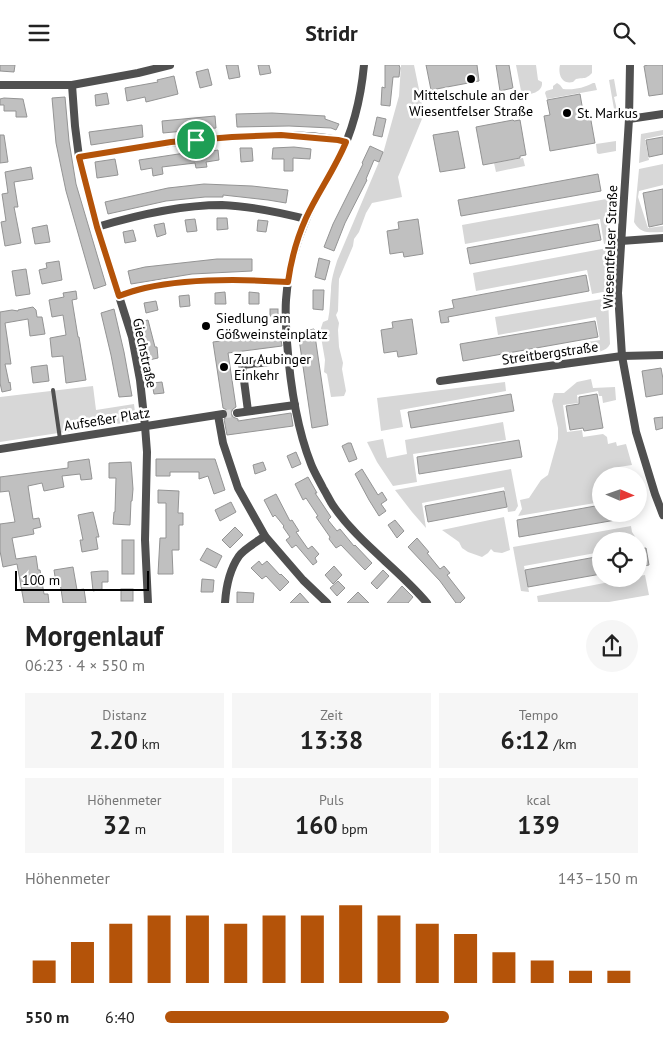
<!DOCTYPE html>
<html lang="de">
<meta charset="utf-8">
<style>
:root{--surface:#fff;--page:#f6f6f6;--text:#222;--muted:#767676;--accent:#b45309}
body{margin:0;font-family:"PT Sans",sans-serif;background:var(--page);color:var(--text);height:100vh;display:flex;flex-direction:column;font-size:19px;white-space:nowrap}
*{box-sizing:border-box;margin:0}
p{font-size:16px;color:var(--muted)}
.icon{flex:none;width:28px;height:28px;fill:none;stroke:currentColor;stroke-width:2;stroke-linecap:round;stroke-linejoin:round}
.map{position:relative;height:538px;overflow:hidden}
.drawer{display:flex;flex-direction:column;background:var(--surface);flex:1}
.drawer>*{flex:none}
.needle{width:32px;rotate:92deg}
.fabs{position:absolute;left:592px;top:402px;display:grid;gap:10px}
.fabs a{display:grid;place-items:center;width:55px;height:55px;border-radius:50%;background:var(--surface);box-shadow:0 2px 12px #0003;font-size:25px}
.scale{position:absolute;left:15px;bottom:12px;width:134px;box-sizing:border-box;padding-left:5px;border:2px solid #000;border-top:0;font-size:14px;line-height:18px;white-space:nowrap;color:#000;-webkit-text-stroke:4px #fff;paint-order:stroke}
.pin{position:absolute;display:grid;place-items:center;width:42px;height:42px;color:#fff;margin:-21px;border:2px solid #fff;border-radius:50%;box-shadow:0 1px 5px #0007}
.round{display:grid;place-items:center;flex:none;width:52px;height:52px;border-radius:26px;background:var(--page)}
.overview{display:flex;align-items:center;justify-content:space-between;height:85px;padding:0 25px}
h1{font-size:28px;font-weight:700;line-height:38px}
.stats{display:grid;grid-template-columns:repeat(3,1fr);gap:8px;height:85px;padding:5px 25px}
.stats div{display:grid;align-content:center;border-radius:0px;background:var(--page);text-align:center}
.stats b{font-size:25px;font-weight:700}
.stats small{font-size:14px;font-weight:400}
.stats p{font-size:14px}
.chart{height:140px;padding:10px 25px}
.chart p{display:flex;justify-content:space-between}
.chart svg{width:100%;height:90px;margin-top:5px;stroke:var(--accent);stroke-width:6}
ul{padding:0 25px;list-style:none;font-size:16px}
li{display:grid;grid-template-columns:80px 60px 1fr;align-items:center;height:38px}
li i{height:12px;border-radius:6px;background:var(--accent)}
header{display:flex;justify-content:space-between;align-items:center;height:65px;padding:0 25px;background:var(--surface);font-size:22px;font-weight:700}
.map>svg:first-child{display:block}
.green{fill:#d7d7d7}
.building{fill:#c0c0c0;stroke:#949494}
.lines{fill:none;stroke-linecap:round;stroke-linejoin:round}
.street-tunnel{stroke:#d9d9d9;stroke-width:8;stroke-dasharray:8 4;stroke-linecap:butt}
.lane{stroke:#505050;stroke-width:4}
.street{stroke:#505050;stroke-width:8}
.route-casing{stroke:#fff;stroke-width:10}
.route{stroke:#b45309;stroke-width:6}
.poi-dot{fill:#000;stroke:#fff;stroke-width:2}
.labels{text-anchor:middle;dominant-baseline:central;stroke-width:5;stroke-linejoin:round;paint-order:stroke}
.poi-label{font-size:14px;fill:#000;stroke:#fff;text-anchor:start}
.street-label{font-size:14px;fill:#000;stroke:#fff}
</style>
<header><svg class="icon" aria-label="menu" viewBox="0 0 24 24"><path d="M4 6h16M4 12h16M4 18h16"/></svg>Stridr<svg class="icon" aria-label="search" viewBox="0 0 24 24"><circle cx="10" cy="10" r="6"/><path d="M15 15l6 6"/></svg></header>
<div class="map">
<svg width="663" height="538" viewBox="0 0 663 538">
<rect width="100%" height="100%" fill="#fff"/>
<g class="green">
<path d="M401,0H414L424,49L398,112L402,132L372,138L366,148L359,167L354,174L353,181L339,214L338,246L336,250L339,258L338,265L339,282L343,298L342,304L346,326L344,331L331,332L327,309L324,307L325,295L320,266L323,257L328,255C330,245 330,236 331,225C331,215 334,206 337,196L384,85L399,31Z"/>
<path d="M516,0H536L538,15L542,17C543,28 530,29 522,31Z"/>
<path d="M560,0H592V8C585,15 585,12 576,14C575,15 574,16 573,17C561,20 558,8 560,0Z"/>
<polygon points="614,14 617,31 614,32 617,45 615,45 616,48 607,50 606,46 614,44 609,15"/>
<path d="M557,18L560,20L563,24C575,25 583,23 593,18H595L597,25L547,34L545,28L546,26L553,24V21Z"/>
<polygon points="663,65 663,70 645,74 649,95 639,98 641,69"/>
<polygon points="616,76 616,86 599,89 597,88 596,79"/>
<polygon points="523,93 525,101 496,107 494,98"/>
<path d="M663,99V120L639,126L638,132L648,163L663,161V167C651,167 641,170 634,157L639,104Z"/>
<polygon points="612,133 608,178 604,179 600,154 465,179 462,160"/>
<polygon points="607,183 608,226 592,229 587,205 476,226 473,208"/>
<path d="M608,233L610,279C606,287 597,287 589,288L587,277L600,275L596,252L498,270L495,252Z"/>
<polygon points="591,314 593,323 615,322 616,335 603,338 602,331 599,331 598,326 577,330 578,338 563,340 567,367 582,365 583,372 603,369 607,372 608,379 616,377 617,381 626,379 632,400 612,403 613,411 601,411 601,437 518,451 522,444 520,435 529,433 541,415 548,410 558,374 558,363 552,336 554,328 564,328 577,317"/>
<polygon points="505,317 506,326 400,345 403,362 381,366 377,333"/>
<polygon points="93,321 96,345 134,339 136,356 0,377 0,332"/>
<polygon points="503,357 506,375 413,389 417,417 393,421 377,397 367,377 383,374 387,393 407,389 405,375"/>
<polygon points="511,404 518,441 515,446 508,447 504,422 422,438 426,463 412,447 395,425"/>
<polygon points="504,452 510,485 502,488 494,487 491,484 488,488 482,492 468,487 462,483 459,477 442,465"/>
<polygon points="631,461 632,467 638,476 601,476 601,487 524,501 529,527 521,526 513,482"/>
<polygon points="645,510 649,530 609,537 538,537 537,531 625,514 639,514 639,511"/>
</g>
<g class="building">
<polygon points="0,0 15,0 14,7 0,6"/>
<polygon points="226,0 238,0 240,12 229,14"/>
<polygon points="258,0 269,0 271,8 260,10"/>
<polygon points="385,0 399,0 400,3 399,12 393,12 390,41 381,40 382,22 385,23"/>
<polygon points="426,0 477,0 479,16 431,25"/>
<polygon points="496,0 509,0 513,23 500,26"/>
<polygon points="648,0 663,0 663,29 649,31 644,1"/>
<polygon points="208,4 212,20 200,23 196,7"/>
<polygon points="174,11 178,29 146,37 145,32 127,36 125,23 158,17 157,15"/>
<polygon points="107,28 109,39 96,41 95,30"/>
<polygon points="580,29 584,52 590,50 595,78 550,86 544,51 550,50 547,35"/>
<polygon points="65,32 69,76 76,119 106,220 94,224 66,126 56,78 52,33"/>
<polygon points="4,33 23,34 27,52 16,52 16,46 4,46 4,40 0,40 0,34"/>
<polygon points="272,48 325,51 325,54 339,59 336,65 331,63 289,61 237,62 236,49"/>
<polygon points="215,51 216,63 163,68 162,56"/>
<polygon points="377,52 386,54 382,72 373,70"/>
<polygon points="513,55 514,56 520,55 526,90 520,91 520,93 483,100 476,62"/>
<polygon points="142,60 143,72 91,80 89,67"/>
<polygon points="458,66 465,103 440,107 433,70"/>
<polygon points="0,70 4,70 8,97 0,98"/>
<polygon points="663,72 663,89 649,92 646,75"/>
<polygon points="370,81 383,87 379,97 374,95 366,114 367,115 345,158 334,186 324,182 333,159 363,99 362,98"/>
<polygon points="294,82 311,84 310,94 293,93 293,106 284,106 284,94 272,94 273,83"/>
<polygon points="240,83 252,83 253,96 241,97"/>
<polygon points="218,85 219,95 206,97 207,102 196,103 195,98 162,102 163,109 153,111 152,103 141,105 139,95 185,88 186,90 207,88 207,87"/>
<polygon points="115,94 118,110 97,113 95,97"/>
<polygon points="31,102 33,114 14,117 18,142 14,142 21,178 5,181 1,157 6,156 2,129 8,128 5,107"/>
<polygon points="598,109 601,126 461,151 458,135"/>
<polygon points="204,119 252,121 288,125 286,138 268,135 223,130 223,132 205,132 166,136 108,149 105,137 168,123"/>
<polygon points="663,124 663,159 649,162 643,128"/>
<polygon points="217,153 227,153 228,164 217,165"/>
<polygon points="195,154 197,166 187,167 185,155"/>
<polygon points="418,154 423,189 404,192 403,187 390,189 387,166 399,164 398,157"/>
<polygon points="258,155 268,156 266,167 257,166"/>
<polygon points="164,158 166,169 157,172 154,160"/>
<polygon points="598,159 601,175 470,199 467,183"/>
<polygon points="47,160 50,177 35,179 32,163"/>
<polygon points="133,165 136,176 125,178 123,167"/>
<polygon points="319,193 330,196 325,215 315,212"/>
<polygon points="217,194 252,194 252,206 192,209 131,219 128,206 145,202"/>
<polygon points="59,196 62,215 42,219 39,205 47,203 46,198"/>
<polygon points="26,204 30,229 16,231 12,206"/>
<polygon points="586,210 589,226 448,252 449,257 441,258 439,246 454,243 452,235"/>
<polygon points="313,225 324,225 323,245 313,244"/>
<polygon points="76,226 77,234 72,235 78,272 79,272 86,315 66,318 63,291 52,292 50,273 66,270 63,250 52,252 49,235 64,232 63,228"/>
<polygon points="225,227 226,239 215,239 215,228"/>
<polygon points="249,227 259,228 259,239 249,239"/>
<polygon points="189,230 190,241 180,242 179,231"/>
<polygon points="156,236 158,245 146,248 144,238"/>
<polygon points="33,242 36,245 37,252 42,252 45,269 30,271 28,254 5,258 11,299 5,299 9,318 10,317 11,325 2,327 0,318 0,247 12,245 18,246 18,245"/>
<polygon points="114,244 124,287 132,331 119,332 111,290 101,248"/>
<rect x="270" y="244" width="8" height="7"/>
<polygon points="412,254 417,289 398,292 397,286 384,288 381,265 393,263 392,257"/>
<polygon points="148,255 155,282 157,282 158,293 149,295 145,273 144,274 140,257"/>
<polygon points="595,256 598,272 463,296 460,279"/>
<polygon points="314,264 328,360 312,363 298,267"/>
<polygon points="280,268 282,281 228,288 236,342 233,344 231,348 233,352 238,354 238,356 291,348 293,361 227,370 224,354 228,351 229,349 227,345 223,343 213,277"/>
<polygon points="47,300 49,316 33,318 31,302"/>
<polygon points="661,303 663,314 663,329 646,332 642,306"/>
<polygon points="162,317 164,328 154,329 152,318"/>
<polygon points="511,329 514,346 411,363 408,347"/>
<polygon points="597,329 603,363 584,366 583,363 570,365 566,341 579,339 579,332"/>
<polygon points="663,352 663,363 656,365 654,353"/>
<polygon points="519,375 522,392 419,409 417,392"/>
<polygon points="348,378 351,378 357,394 349,397 342,381"/>
<polygon points="296,387 301,399 292,403 287,391"/>
<polygon points="89,394 92,414 81,415 80,409 62,411 64,422 44,426 42,418 28,421 33,454 39,453 41,462 33,464 34,469 12,473 16,494 36,491 38,505 40,505 44,529 48,529 49,538 24,538 17,499 3,502 0,486 0,459 15,457 9,426 0,427 0,412 68,403 68,397"/>
<polygon points="156,394 215,394 225,425 214,429 208,411 199,414 199,407 170,407 170,411 156,411"/>
<polygon points="131,397 133,424 132,436 131,436 130,460 113,459 114,447 115,447 116,413 109,413 109,398"/>
<polygon points="263,397 266,405 255,409 253,400"/>
<polygon points="362,404 378,430 382,427 387,435 381,439 386,446 379,451 369,435 355,409"/>
<polygon points="308,412 317,428 315,428 331,452 328,455 337,466 340,464 354,481 355,480 372,498 365,505 341,480 336,483 329,474 330,472 316,452 318,451 306,433 303,435 295,419"/>
<polygon points="158,425 179,426 178,448 183,448 183,460 179,460 179,485 172,485 173,509 158,509 160,473 166,473 166,438 158,438"/>
<polygon points="504,426 507,442 428,457 425,441"/>
<polygon points="276,429 290,456 292,455 299,466 296,467 308,484 312,481 319,489 315,493 317,497 313,500 296,480 292,483 286,475 290,472 283,462 284,461 275,450 273,452 264,435"/>
<polygon points="231,437 236,447 220,456 215,445"/>
<polygon points="601,440 601,449 626,449 627,453 519,472 517,455"/>
<polygon points="93,447 99,472 96,472 98,484 82,487 80,475 83,475 78,450"/>
<polygon points="395,455 404,466 397,473 388,460"/>
<polygon points="235,462 243,470 230,483 222,475"/>
<polygon points="417,473 429,487 427,488 440,504 444,501 450,508 447,510 465,533 460,538 456,538 440,516 408,482"/>
<rect x="122" y="475" width="12" height="34"/>
<polygon points="207,483 222,491 216,503 200,495"/>
<polygon points="646,483 649,500 639,502 639,484"/>
<polygon points="601,491 601,509 528,522 525,505"/>
<polygon points="259,496 262,500 267,496 280,510 281,509 289,517 280,526 266,511 262,514 251,503"/>
<polygon points="334,501 342,510 333,519 325,510"/>
<polygon points="73,502 77,525 84,524 86,538 63,538 60,517 56,518 54,505"/>
<polygon points="383,505 389,511 377,524 371,518"/>
<polygon points="102,506 108,506 108,517 102,517 102,524 93,526 91,507"/>
<polygon points="202,514 214,515 213,527 201,527"/>
<polygon points="338,516 345,523 337,531 330,523"/>
<polygon points="402,521 413,532 408,538 387,538"/>
<rect x="121" y="524" width="12" height="12"/>
<polygon points="237,527 254,528 253,538 237,538"/>
<polygon points="358,527 369,538 347,538"/>
<polygon points="300,528 309,538 290,538"/>
</g>
<g class="lines">
<polyline class="street-tunnel" points="223,349 237,348"/>
<polyline class="lane" points="53,325 60,374"/>
<g class="street">
<path d="M364,0C361,32 353,66 338,95C328,115 314,134 306,155C295,180 288,207 286,235C285,249 286,263 287,277C290,318 296,361 311,399C314,407 319,415 323,423C326,428 329,434 332,439C358,478 398,503 427,538"/>
<polyline points="630,0 629,54 618,228 622,291 636,367 655,429 663,450"/>
<polyline points="0,20 72,20 138,8 170,0"/>
<polyline points="72,20 75,61 79,92 97,162 132,272 140,315 145,361 147,387 145,475 148,538"/>
<polyline points="629,54 663,49"/>
<path d="M79,92C139,81 198,73 258,71C286,70 319,69 346,77"/>
<path d="M97,162C137,150 180,140 222,140C251,141 278,147 306,154"/>
<polyline points="621,176 663,173"/>
<path d="M119,231C127,228 136,225 145,223C190,213 242,214 288,217"/>
<polyline points="440,316 622,291 663,290"/>
<polyline points="248,346 242,300 288,295"/>
<polyline points="237,348 295,340"/>
<polyline points="218,350 223,378 238,423 265,471 303,515 327,538"/>
<polyline points="0,384 223,349"/>
<path d="M225,538C226,522 230,504 239,491C244,484 258,476 265,471"/>
</g>
</g>
<g class="lines">
<g class="route-casing">
<path id="route" d="M281,70L338,75L346,77C335,104 318,127 306,153C297,173 291,195 288,217C242,214 190,213 145,223C136,225 127,228 119,231L97,162L79,92L171,77L232,72Z"/>
</g>
<use href="#route" class="route"/>
</g>
<g class="poi-dot">
<circle cx="471" cy="14" r="5"/>
<circle cx="567" cy="48" r="5"/>
<circle cx="206" cy="261" r="5"/>
<circle cx="224" cy="302" r="5"/>
</g>
<g class="labels">
<g class="poi-label">
<text x="471" y="30" text-anchor="middle">Mittelschule an der<tspan x="471" dy="16">Wiesentfelser Straße</tspan></text>
<text x="577" y="48">St. Markus</text>
<text x="216" y="253">Siedlung am<tspan x="216" dy="16">Gößweinsteinplatz</tspan></text>
<text x="234" y="294">Zur Aubinger<tspan x="234" dy="16">Einkehr</tspan></text>
</g>
<g class="street-label">
<text transform="translate(610 182) rotate(-88)">Wiesentfelser Straße</text>
<text transform="translate(145 288) rotate(78)">Giechstraße</text>
<text transform="translate(550 288) rotate(-8)">Streitbergstraße</text>
<text transform="translate(107 354) rotate(-9)">Aufseßer Platz</text>
</g>
</g>
</svg>
<div class="fabs">
<a><svg class="needle" viewBox="-14 -14 28 28"><path d="M0-13l5 13h-10z" fill="#e53935"/><path d="M0 13l5-13h-10z" fill="#767676"/></svg></a>
<a><svg class="icon" aria-label="locate" viewBox="0 0 24 24"><circle cx="12" cy="12" r="6"/><path d="M12 2v4M12 18v4M2 12h4M18 12h4"/></svg></a>
</div>
<div class="scale">100 m</div>
<div class="pin" style="left:196px;top:75px;background:#1e9e55"><svg class="icon" aria-label="arrive" viewBox="0 0 24 24"><path d="M6 21V4h12l-3 4 3 4H6"/></svg></div>
</div>
<section class="drawer">
<div class="overview"><div><h1>Morgenlauf</h1><p>06:23 · 4 × 550 m</p></div><a class="round"><svg class="icon" aria-label="share" viewBox="0 0 24 24"><path d="M12 15V3M7 8l5-5 5 5M5 13v7h14v-7"/></svg></a></div>
<div class="stats">
<div><p>Distanz</p><b>2.20<small> km</small></b></div>
<div><p>Zeit</p><b>13:38</b></div>
<div><p>Tempo</p><b>6:12<small> /km</small></b></div>
</div>
<div class="stats">
<div><p>Höhenmeter</p><b>32<small> m</small></b></div>
<div><p>Puls</p><b>160<small> bpm</small></b></div>
<div><p>kcal</p><b>139</b></div>
</div>
<div class="chart"><p><span>Höhenmeter</span>143–150 m</p>
<svg viewBox="0 0 160 44" preserveAspectRatio="none"><path d="M5 44V33M15 44V24M25 44V15M35 44V11M45 44V11M55 44V15M65 44V11M75 44V11M85 44V6M95 44V11M105 44V15M115 44V20M125 44V29M135 44V33M145 44V38M155 44V38"/></svg>
</div>
<ul>
<li><b>550 m</b>6:40<i style="width:60%"></i></li>
</ul>
</section>
